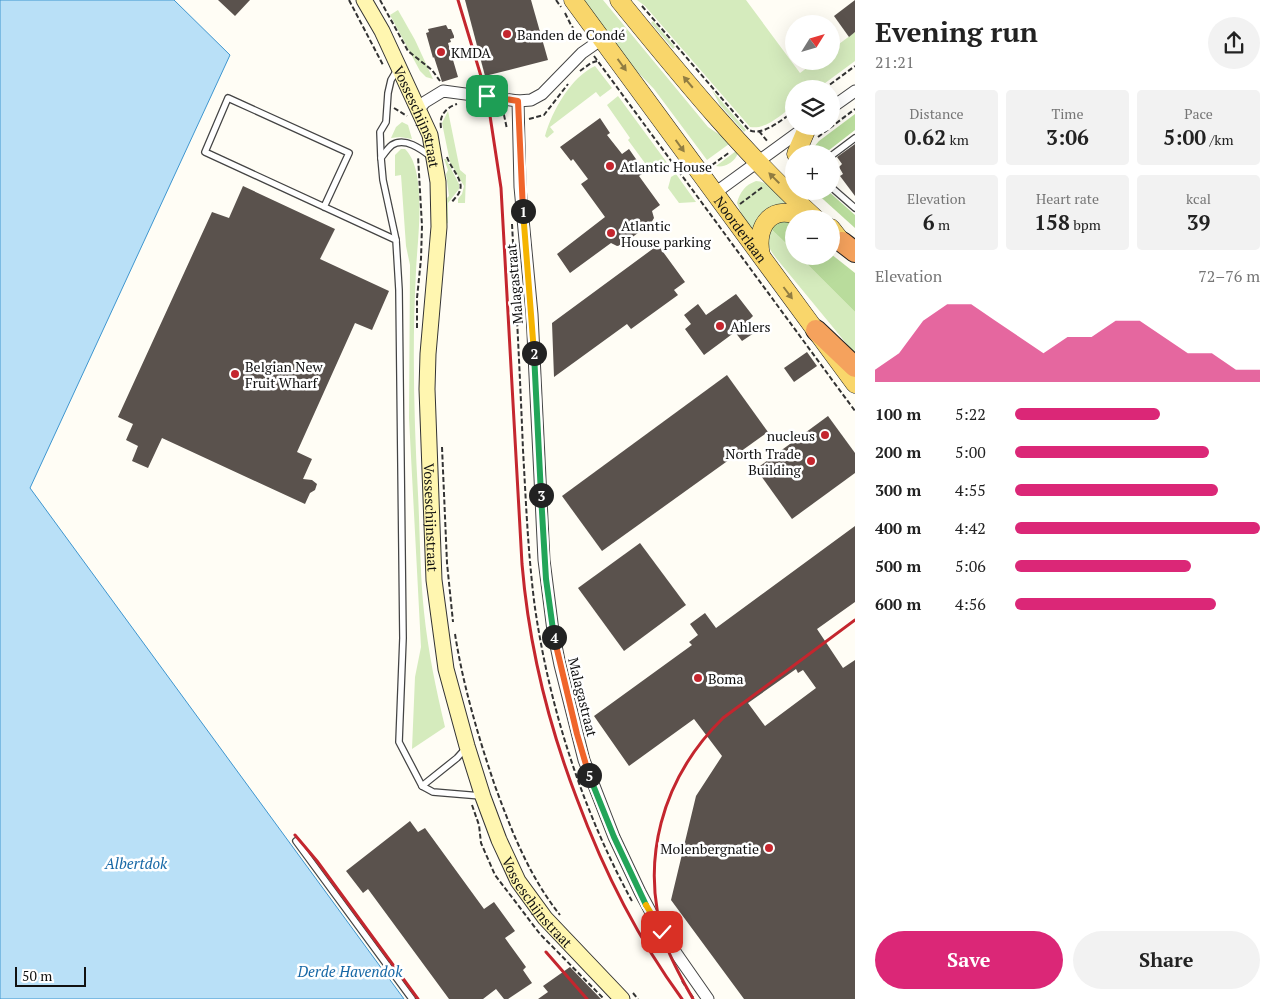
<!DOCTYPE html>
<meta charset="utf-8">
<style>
:root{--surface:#fff;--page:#f2f2f2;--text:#222;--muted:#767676;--accent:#db2777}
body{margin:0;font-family:"PT Serif",serif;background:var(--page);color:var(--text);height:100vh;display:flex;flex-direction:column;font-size:19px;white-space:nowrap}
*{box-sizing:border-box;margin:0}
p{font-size:16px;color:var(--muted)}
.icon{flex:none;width:28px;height:28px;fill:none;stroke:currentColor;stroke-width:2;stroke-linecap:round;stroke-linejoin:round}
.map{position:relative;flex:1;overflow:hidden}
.drawer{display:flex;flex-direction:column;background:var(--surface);width:425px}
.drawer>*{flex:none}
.needle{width:32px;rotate:53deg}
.controls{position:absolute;left:785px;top:15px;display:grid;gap:10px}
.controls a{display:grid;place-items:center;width:55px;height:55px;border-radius:50%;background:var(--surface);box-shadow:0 5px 20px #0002;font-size:25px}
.scale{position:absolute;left:15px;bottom:12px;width:71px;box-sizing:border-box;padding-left:5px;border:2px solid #111;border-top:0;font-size:14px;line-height:18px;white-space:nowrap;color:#111;-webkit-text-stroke:4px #fff;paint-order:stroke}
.pin{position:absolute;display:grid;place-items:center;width:42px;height:42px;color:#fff;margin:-21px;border-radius:10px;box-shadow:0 2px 8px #0006}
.km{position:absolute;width:25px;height:25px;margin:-12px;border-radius:50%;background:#222;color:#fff;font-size:14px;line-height:25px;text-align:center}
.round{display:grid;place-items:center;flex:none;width:52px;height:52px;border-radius:26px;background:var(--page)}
.head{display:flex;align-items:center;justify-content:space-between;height:85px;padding:0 20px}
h1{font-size:28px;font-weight:700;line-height:38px}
.figures{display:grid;grid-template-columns:repeat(3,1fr);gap:8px;height:85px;padding:5px 20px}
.figures div{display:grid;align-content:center;border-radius:5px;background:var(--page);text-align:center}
.figures b{font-size:21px;font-weight:700}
.figures small{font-size:14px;font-weight:400}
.figures p{font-size:14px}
.chart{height:140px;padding:10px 20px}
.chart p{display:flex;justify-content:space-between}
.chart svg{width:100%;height:90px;margin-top:5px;fill:var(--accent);opacity:.7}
.action{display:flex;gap:10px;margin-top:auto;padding:10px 20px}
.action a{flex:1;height:58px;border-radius:30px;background:var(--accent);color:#fff;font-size:20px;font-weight:700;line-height:58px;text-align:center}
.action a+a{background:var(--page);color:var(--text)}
ul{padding:0 20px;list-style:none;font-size:16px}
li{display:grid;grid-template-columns:80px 60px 1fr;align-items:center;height:38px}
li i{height:12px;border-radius:6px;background:var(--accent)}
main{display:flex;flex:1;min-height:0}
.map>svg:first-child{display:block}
.green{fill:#d5ebbd}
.forest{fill:#b9dc9c}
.water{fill:#b9e0f7;stroke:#3f96cf}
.building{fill:#5a524d;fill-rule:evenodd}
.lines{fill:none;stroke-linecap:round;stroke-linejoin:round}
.lane-casing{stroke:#444;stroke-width:8}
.street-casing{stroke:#444;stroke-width:13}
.secondary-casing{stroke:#333;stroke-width:17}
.primary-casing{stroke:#222;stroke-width:19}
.highway-casing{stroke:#222;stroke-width:22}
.path{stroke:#333;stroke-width:2;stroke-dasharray:5 2.5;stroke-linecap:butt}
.lane{stroke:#fff;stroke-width:5.5}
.street{stroke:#fff;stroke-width:11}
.secondary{stroke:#fff6b0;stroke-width:15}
.primary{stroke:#f9d66b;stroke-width:18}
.highway{stroke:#f5a25d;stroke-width:20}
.rail{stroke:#c4262e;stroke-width:3}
.oneway{fill:#917d42}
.split-1-casing{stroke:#fff;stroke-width:10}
.split-2-casing{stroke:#fff;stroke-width:10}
.split-3-casing{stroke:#fff;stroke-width:10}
.split-4-casing{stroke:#fff;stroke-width:10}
.split-5-casing{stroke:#fff;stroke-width:10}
.split-6-casing{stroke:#fff;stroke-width:10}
.split-7-casing{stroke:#fff;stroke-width:10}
.split-1{stroke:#f0652b;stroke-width:6}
.split-2{stroke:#f5b400;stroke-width:6}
.split-3{stroke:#22a559;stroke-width:6}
.split-4{stroke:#22a559;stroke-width:6}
.split-5{stroke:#f0652b;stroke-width:6}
.split-6{stroke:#22a559;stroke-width:6}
.split-7{stroke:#f5b400;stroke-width:6}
.poi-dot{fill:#c4262e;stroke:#fff;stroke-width:2}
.labels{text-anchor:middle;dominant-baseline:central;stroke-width:5;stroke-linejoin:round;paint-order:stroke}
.poi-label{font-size:14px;fill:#111;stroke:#fff;text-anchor:start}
.street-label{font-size:14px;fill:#111;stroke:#fff}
.water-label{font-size:15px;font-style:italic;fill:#1768a6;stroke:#fff}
</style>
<main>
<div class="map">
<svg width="855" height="999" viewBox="0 0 855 999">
<rect width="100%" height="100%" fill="#fffdf5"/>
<g class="green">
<polygon points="584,0 603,0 708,127 723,137 729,144 707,160 654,89 631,65"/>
<path d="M637,0H746L800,73L816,61H831V50L855,32V61L817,89H794V105C782,114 766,130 750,127L645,6Z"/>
<polygon points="398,10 415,40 433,79 426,77 420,71 390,15"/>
<polygon points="653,21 675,47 673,49 651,23"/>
<path d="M595,66L612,88L600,97L596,92L550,127L554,132L547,138L545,136C552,111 571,77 595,66Z"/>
<polygon points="712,90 746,130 744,132 720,105"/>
<polygon points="618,96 668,164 653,174 628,140 630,138 607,105"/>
<polygon points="448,111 460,170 466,175 465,203 458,203 458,199 462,194 464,186 450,162 442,123"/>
<polygon points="402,122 408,125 412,139 400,137 391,138 396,127"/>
<path d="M401,149H405C428,171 417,242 416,271C412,346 414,420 418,494C420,533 420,573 424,612C428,651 436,689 445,727L412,749L415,677L421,647L409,418L410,265L406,246L401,175L395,176V155Z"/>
<path d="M736,151L738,153C735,162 724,168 716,166Z"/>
<polygon points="444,159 446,159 459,184 459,189 448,203 448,223 446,224 445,200 449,196 446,174 448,170"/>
<polygon points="676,174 696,202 679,203 668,188 671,177"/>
<path d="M756,181C771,182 779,195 789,204L752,231L741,213L737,203C740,192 745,185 756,181Z"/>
<path d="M769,227L794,251V256H799L855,312V354L776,258C769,249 763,238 769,227Z"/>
</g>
<g class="forest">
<polygon points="855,114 855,130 824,154 808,154 819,141"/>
<polygon points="814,191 828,191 855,215 855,228"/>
<polygon points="776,221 794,221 794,251 769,227"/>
<polygon points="831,254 855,273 855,312 799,256 831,256"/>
</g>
<polygon class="water" points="0,0 174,0 230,55 30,488 404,999 0,999"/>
<g class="building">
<polygon points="218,0 250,0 235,16"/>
<polygon points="465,0 531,0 548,60 485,76"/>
<polygon points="855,0 855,32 849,37 834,16"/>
<polygon points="446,25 448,29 451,29 454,36 454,38 450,39 451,42 448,43 458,77 442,82 434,57 433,58 426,33 429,32 428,29"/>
<polygon points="600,118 610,133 607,135 622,154 629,149 645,172 639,176 660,205 652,211 654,218 651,223 622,245 617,246 611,243 570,273 557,254 605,217 581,184 588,179 573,159 571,161 560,147"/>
<polygon points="855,144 855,196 840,176 843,174 839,167 842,164 837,157"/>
<polygon points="243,186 335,229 320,259 389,291 372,330 355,323 297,452 312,459 303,479 312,480 317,484 315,490 310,493 305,504 162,438 148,468 132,461 138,446 126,440 133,424 118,417 212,212 229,218"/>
<polygon points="658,245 685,282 674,290 678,295 631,329 627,324 554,377 552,323"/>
<polygon points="736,294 753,316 749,320 757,331 742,341 735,332 704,355 685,329 691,324 684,315 698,304 706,315"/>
<polygon points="807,352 817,366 794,382 784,368"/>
<polygon points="727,375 768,432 602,551 562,496"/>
<polygon points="828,416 855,453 855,473 792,519 756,469"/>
<path d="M855,526V602L817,629L843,668L855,660V999H744L671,900L696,796L722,756L694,719L629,766L594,716L692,645L689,642L698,635L690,624L705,613L716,628ZM796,669L798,673L803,670L816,688L765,726L748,703Z"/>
<polygon points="640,543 686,605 624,651 578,588"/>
<polygon points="410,821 418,832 425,828 484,909 494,902 515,931 505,938 526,967 523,970 532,983 508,999 504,999 496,989 483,999 449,999 368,889 363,893 346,871"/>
<polygon points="570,967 601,999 538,999 548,992 543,986"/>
</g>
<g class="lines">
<g class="lane-casing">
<g id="lane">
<polyline points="831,156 855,138"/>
<polyline points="381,158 380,132 386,122 388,93 391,80 397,70"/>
<polyline points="831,187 855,208"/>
<polyline points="324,207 349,153 228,98 205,152 396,240 399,290 403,638 399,742 422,786 433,792 481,796"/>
<path d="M396,240L383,180L381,158C384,154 388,148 392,145C405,137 421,149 430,156"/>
<polyline points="422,786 457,758 466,748"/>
<polyline points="296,841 412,999"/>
</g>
</g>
<g class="street-casing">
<g id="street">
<polyline points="518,101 520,187 532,314 544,560 553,631 560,665 584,760 614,837 640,892 656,922 678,956 708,999"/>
<polyline points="831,108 855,91"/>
<polyline points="419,109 425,102 443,91 518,101 531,100 542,94 582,53 602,39"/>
<polyline points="715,193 807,126"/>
</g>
</g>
<g class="secondary-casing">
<g id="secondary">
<path id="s1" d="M364,0L382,31L430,135L438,182L439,227L428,354L427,389L434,580L446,669L467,746L483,797L499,840L518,881L545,918L622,999"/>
</g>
</g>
<g class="primary-casing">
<g id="primary">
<path id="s2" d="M573,0L855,384"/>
<path d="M619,0C681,76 743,153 816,219"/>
<polyline points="796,154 808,126"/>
<polyline points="831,228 842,242"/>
<path d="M761,255C754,225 774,201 803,219"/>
</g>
</g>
<g class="highway-casing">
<g id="highway">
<polyline points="842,242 855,252"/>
<polyline points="816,330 855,367"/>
</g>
</g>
<g class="path">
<polyline points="349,0 383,65"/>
<polyline points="380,0 408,51 432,70 440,81"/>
<polyline points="556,0 561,7"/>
<path d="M642,6L749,130C762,137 783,119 794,111"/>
<polyline points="565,13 571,25 582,40"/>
<polyline points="594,56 855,411"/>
<polyline points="580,71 591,63 597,61"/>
<polyline points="824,89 855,66"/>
<polyline points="394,108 407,116"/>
<polyline points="498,110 504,115 507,129"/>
<polyline points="529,119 544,115 568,84"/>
<path d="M441,128C439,116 445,108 457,104"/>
<polyline points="759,131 768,142"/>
<polyline points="818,137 855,109"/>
<path d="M447,157C450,167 464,181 460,190C459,195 454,199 451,203"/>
<polyline points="712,165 730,152"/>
<polyline points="740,204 764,186"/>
<path d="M512,224C516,299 520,374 523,450C526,502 528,555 535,608C550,710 583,812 633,903"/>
<polyline points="417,328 417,298 421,259 422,226 418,156"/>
<polyline points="442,447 447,563 453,622"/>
<path d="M455,634C463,685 478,736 495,786C512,832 529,876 560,915"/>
<polyline points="472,805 479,825 481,843 495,875 540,934 604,999"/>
<polyline points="682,981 694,999"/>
<polyline points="633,993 638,999"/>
</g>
<use href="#lane" class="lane"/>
<use href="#street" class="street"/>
<use href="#secondary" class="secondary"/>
<use href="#primary" class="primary"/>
<use href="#highway" class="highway"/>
<g class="rail">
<path d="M458,0L487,96L501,188L522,564C529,647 547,721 577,799C604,872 636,936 682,999"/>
<polyline points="295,835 317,861 418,999"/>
<polyline points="546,952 587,999"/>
<path d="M693,999C683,981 673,964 666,945C638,862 662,778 723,718L855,620"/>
</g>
</g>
<defs><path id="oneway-solid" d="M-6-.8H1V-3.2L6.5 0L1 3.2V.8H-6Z" transform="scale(1.25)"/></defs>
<g class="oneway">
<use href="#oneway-solid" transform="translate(622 65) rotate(54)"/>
<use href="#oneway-solid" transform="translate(688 82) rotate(-130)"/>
<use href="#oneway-solid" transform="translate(680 146) rotate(54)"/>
<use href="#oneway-solid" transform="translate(774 178) rotate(-135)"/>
<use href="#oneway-solid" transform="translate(788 293) rotate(53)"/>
</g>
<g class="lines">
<g class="split-1-casing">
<polyline id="split-1" points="487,96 518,101 523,211"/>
</g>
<g class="split-2-casing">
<polyline id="split-2" points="523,211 534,353"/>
</g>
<g class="split-3-casing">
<polyline id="split-3" points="534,353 541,495"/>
</g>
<g class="split-4-casing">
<polyline id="split-4" points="541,495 546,579 554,637"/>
</g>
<g class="split-5-casing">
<polyline id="split-5" points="554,637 577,734 589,775"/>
</g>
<g class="split-6-casing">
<polyline id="split-6" points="589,775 614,837 646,905"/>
</g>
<g class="split-7-casing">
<polyline id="split-7" points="646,905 662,932"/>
</g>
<use href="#split-1" class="split-1"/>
<use href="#split-2" class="split-2"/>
<use href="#split-3" class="split-3"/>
<use href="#split-4" class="split-4"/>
<use href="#split-5" class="split-5"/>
<use href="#split-6" class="split-6"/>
<use href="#split-7" class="split-7"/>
</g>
<g class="poi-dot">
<circle cx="507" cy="34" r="5"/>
<circle cx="441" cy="52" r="5"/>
<circle cx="610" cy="166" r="5"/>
<circle cx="611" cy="233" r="5"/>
<circle cx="720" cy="326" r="5"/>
<circle cx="235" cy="374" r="5"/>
<circle cx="825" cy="435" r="5"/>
<circle cx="811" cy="461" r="5"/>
<circle cx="698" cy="678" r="5"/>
<circle cx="769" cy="848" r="5"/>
</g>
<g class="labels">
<g class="poi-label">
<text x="517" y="34">Banden de Condé</text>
<text x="451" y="52">KMDA</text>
<text x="620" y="166">Atlantic House</text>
<text x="621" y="225">Atlantic<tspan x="621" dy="16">House parking</tspan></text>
<text x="730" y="326">Ahlers</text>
<text x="245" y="366">Belgian New<tspan x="245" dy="16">Fruit Wharf</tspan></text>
<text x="815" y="435" text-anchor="end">nucleus</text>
<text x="801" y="453" text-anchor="end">North Trade<tspan x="801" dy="16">Building</tspan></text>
<text x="708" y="678">Boma</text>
<text x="759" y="848" text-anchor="end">Molenbergnatie</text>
</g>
<g class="street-label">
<text stroke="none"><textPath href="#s1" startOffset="129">Vosseschijnstraat</textPath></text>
<text stroke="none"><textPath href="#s2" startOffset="284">Noorderlaan</textPath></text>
<text transform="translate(514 284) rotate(-95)">Malagastraat</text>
<text stroke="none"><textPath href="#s1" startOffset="534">Vosseschijnstraat</textPath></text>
<text transform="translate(583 697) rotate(76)">Malagastraat</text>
<text stroke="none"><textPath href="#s1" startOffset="939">Vosseschijnstraat</textPath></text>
</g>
<g class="water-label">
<text x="136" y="863">Albertdok</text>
<text x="350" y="971">Derde Havendok</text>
</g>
</g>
</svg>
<div class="controls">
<a><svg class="needle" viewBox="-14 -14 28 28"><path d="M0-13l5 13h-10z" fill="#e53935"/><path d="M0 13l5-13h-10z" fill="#767676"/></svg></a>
<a><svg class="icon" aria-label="layers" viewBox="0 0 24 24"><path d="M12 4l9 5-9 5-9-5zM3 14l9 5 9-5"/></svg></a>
<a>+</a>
<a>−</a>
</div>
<div class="scale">50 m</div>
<div class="pin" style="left:487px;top:96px;background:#1e9e55"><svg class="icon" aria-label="arrive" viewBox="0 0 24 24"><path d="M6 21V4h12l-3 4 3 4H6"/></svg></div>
<div class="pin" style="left:662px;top:932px;background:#d93025"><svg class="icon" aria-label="check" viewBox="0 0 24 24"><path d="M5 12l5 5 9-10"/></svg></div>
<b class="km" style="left:523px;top:211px">1</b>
<b class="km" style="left:534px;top:353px">2</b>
<b class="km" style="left:541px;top:495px">3</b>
<b class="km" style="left:554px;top:637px">4</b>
<b class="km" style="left:589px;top:775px">5</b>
</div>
<section class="drawer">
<div class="head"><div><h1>Evening run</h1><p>21:21</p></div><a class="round"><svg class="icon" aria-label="share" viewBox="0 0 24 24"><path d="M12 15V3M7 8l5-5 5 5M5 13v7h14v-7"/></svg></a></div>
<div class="figures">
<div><p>Distance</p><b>0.62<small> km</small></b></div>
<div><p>Time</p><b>3:06</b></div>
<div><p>Pace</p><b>5:00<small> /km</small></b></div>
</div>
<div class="figures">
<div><p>Elevation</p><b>6<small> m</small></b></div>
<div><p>Heart rate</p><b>158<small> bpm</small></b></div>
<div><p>kcal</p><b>39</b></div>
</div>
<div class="chart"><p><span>Elevation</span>72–76 m</p>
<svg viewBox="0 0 160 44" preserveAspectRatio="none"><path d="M0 44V38L10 30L20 14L30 6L40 6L50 14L60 22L70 30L80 22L90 22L100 14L110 14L120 22L130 30L140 30L150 38L160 38V44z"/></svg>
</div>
<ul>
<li><b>100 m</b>5:22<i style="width:59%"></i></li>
<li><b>200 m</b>5:00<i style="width:79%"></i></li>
<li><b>300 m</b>4:55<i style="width:83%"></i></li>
<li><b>400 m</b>4:42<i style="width:100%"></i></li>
<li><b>500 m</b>5:06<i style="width:72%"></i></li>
<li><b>600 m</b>4:56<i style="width:82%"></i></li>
</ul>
<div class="action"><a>Save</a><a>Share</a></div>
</section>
</main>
